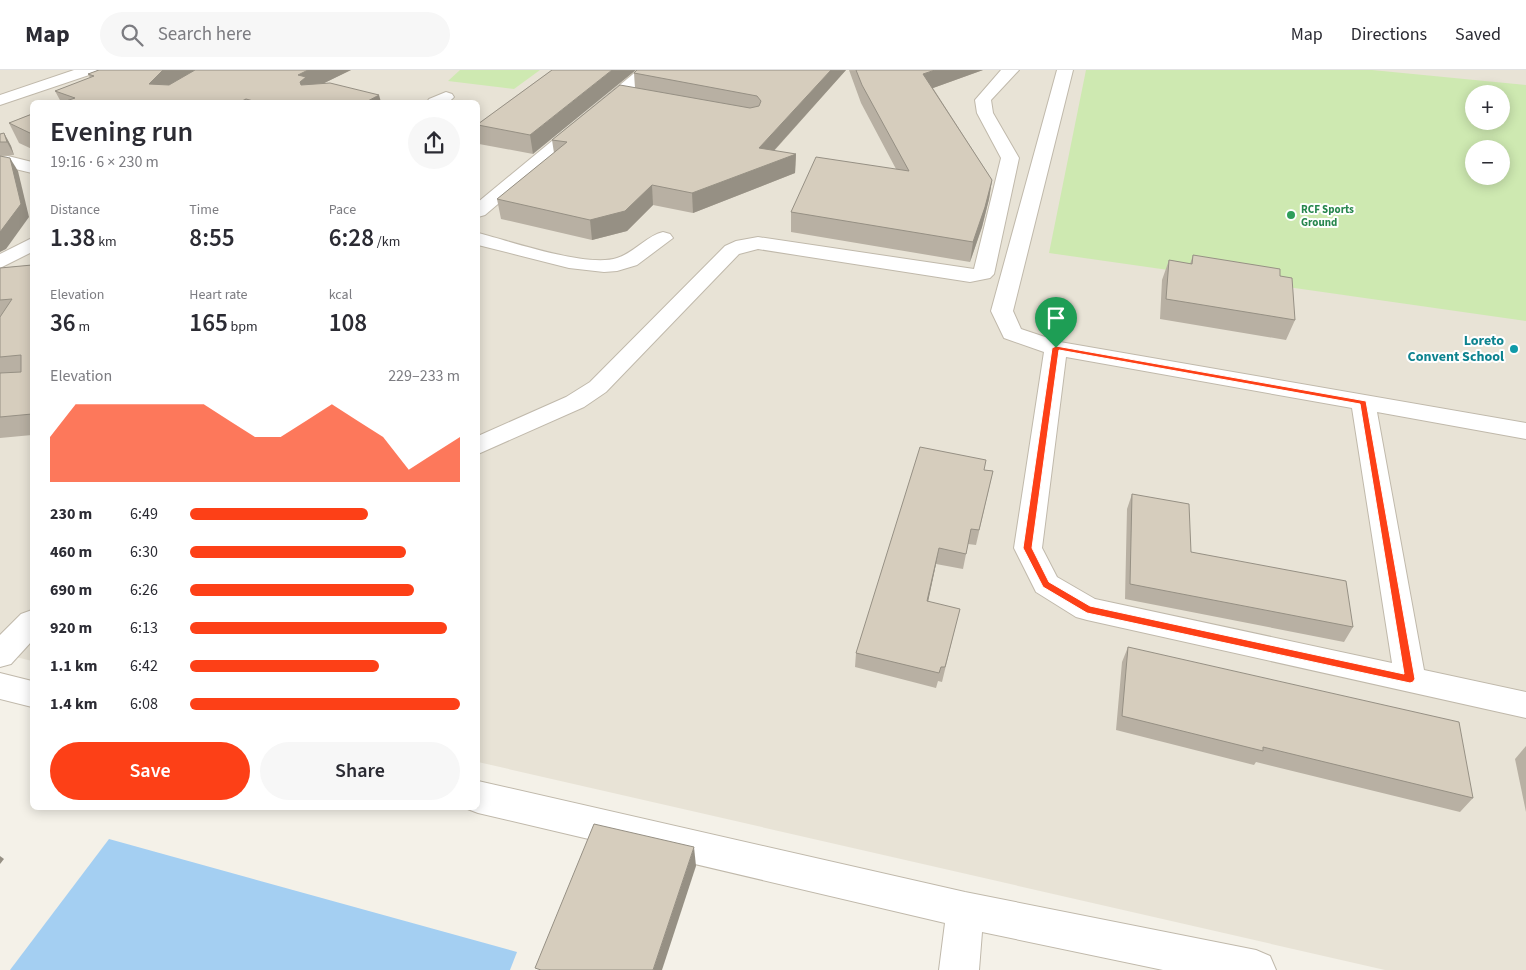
<!DOCTYPE html>
<meta charset="utf-8">
<style>
:root{--surface:#fff;--page:#f7f7f7;--text:#2b2b33;--muted:#7c7c81;--line:#e1e1e2;--accent:#fd4017}
body{margin:0;font-family:"Source Sans 3",sans-serif;background:var(--page);color:var(--text);height:100vh;display:flex;flex-direction:column;font-size:19px;white-space:nowrap}
*{box-sizing:border-box;margin:0}
p{font-size:16px;color:var(--muted)}
.icon{flex:none;width:28px;height:28px;fill:none;stroke:currentColor;stroke-width:2;stroke-linecap:round;stroke-linejoin:round}
.map{position:relative;flex:1;overflow:hidden}
.sheet{position:absolute;left:30px;top:30px;width:450px;height:710px;display:flex;flex-direction:column;background:var(--surface);border-radius:8px;box-shadow:0 2px 12px #0003}
.sheet>*{flex:none}
.tools{position:absolute;left:1465px;top:15px;display:grid;gap:10px}
.tools a{display:grid;place-items:center;width:45px;height:45px;border-radius:50%;background:var(--surface);box-shadow:0 2px 12px #0003;font-size:25px}
.pin{position:absolute;display:grid;place-items:center;width:42px;height:42px;color:#fff;margin:-51px -21px;border-radius:50% 50% 50% 0;rotate:-45deg;box-shadow:0 0 5px #0007}
.pin .icon{rotate:45deg}
.round{display:grid;place-items:center;flex:none;width:52px;height:52px;border-radius:26px;background:var(--page)}
.overview{display:flex;align-items:center;justify-content:space-between;height:85px;padding:0 20px}
h1{font-size:28px;font-weight:600;line-height:38px}
.metrics{display:grid;grid-template-columns:repeat(3,1fr);gap:8px;height:85px;padding:5px 20px}
.metrics div{display:grid;align-content:center}
.metrics b{font-size:25px;font-weight:600}
.metrics small{font-size:14px;font-weight:400}
.metrics p{font-size:14px}
.chart{height:140px;padding:10px 20px}
.chart p{display:flex;justify-content:space-between}
.chart svg{width:100%;height:90px;margin-top:5px;fill:var(--accent);opacity:.7}
.cta{display:flex;gap:10px;margin-top:auto;padding:10px 20px}
.cta a{flex:1;height:58px;border-radius:30px;background:var(--accent);color:#fff;font-size:20px;font-weight:600;line-height:58px;text-align:center}
.cta a+a{background:var(--page);color:var(--text)}
ul{padding:0 20px;list-style:none;font-size:16px}
li{display:grid;grid-template-columns:80px 60px 1fr;align-items:center;height:38px}
li i{height:12px;border-radius:6px;background:var(--accent)}
header{display:flex;align-items:center;gap:30px;box-sizing:border-box;height:70px;padding:0 25px;background:var(--surface);border-bottom:1px solid var(--line)}
header strong{font-size:24px}
nav{display:flex;gap:28px;margin-inline-start:auto;font-size:18px}
.search{width:350px;height:45px;background:var(--page);display:flex;align-items:center;gap:12px;box-sizing:border-box;padding:0 18px;border-radius:28px;color:var(--muted);font-size:19px}
.map>svg:first-child{display:block}
.residential{fill:#e8e3d6;fill-rule:evenodd}
.green{fill:#cee9b1;fill-rule:evenodd}
.water{fill:#a4cff2}
.lines{fill:none;stroke-linecap:round;stroke-linejoin:round}
.minor-casing{stroke:#c0b9ab;stroke-width:2}
.minor{fill:#fff;fill-rule:evenodd}
.wall{fill:#b8b0a3}
.shaded-wall{fill:#969084}
.building{fill:#d6cdbd;stroke:#969084}
.route{fill:#fd4017;stroke:#fff;fill-rule:evenodd}
.leisure-dot{fill:#2e9e5b;stroke:#fff;stroke-width:2}
.culture-dot{fill:#0f9aa8;stroke:#fff;stroke-width:2}
.labels{text-anchor:middle;dominant-baseline:central;stroke-width:4;stroke-linejoin:round;paint-order:stroke}
.far-leisure-label{font-size:11px;font-weight:bold;fill:#27864d;stroke:#fff;text-anchor:start}
.culture-label{font-size:14px;font-weight:bold;fill:#0d838f;stroke:#fff;text-anchor:end}
</style>
<header>
<strong>Map</strong>
<div class="search"><svg class="icon" aria-label="search" viewBox="0 0 24 24"><circle cx="10" cy="10" r="6"/><path d="M15 15l6 6"/></svg>Search here</div>
<nav><a>Map</a><a>Directions</a><a>Saved</a></nav>
</header>
<div class="map">
<svg width="1526" height="900" viewBox="0 0 1526 900">
<rect width="100%" height="100%" fill="#f4f1e8"/>
<path class="residential" d="M0,0H1526V900H1385L478,692V32H32V591L0,583ZM1474,24H1501V51H1474ZM1474,79H1501V106H1474Z"/>
<g class="green">
<polygon points="460,0 540,0 514,19 448,11"/>
<path d="M1086,0H1372L1526,15V251L1049,183ZM1474,24H1501V51H1474ZM1474,79H1501V106H1474Z"/>
</g>
<polygon class="water" points="109,769 517,882 510,900 10,900"/>
<g class="lines">
<g class="minor-casing">
<g id="minor">
<polygon points="74,0 97,0 95,3 0,35 0,25"/>
<polygon points="638,0 656,0 485,145 478,147 478,132"/>
<polygon points="1001,0 1019,0 991,30 993,43 1019,88 994,204 990,208 970,212 758,179 739,184 606,322 584,337 478,384 478,366 566,327 590,312 725,176 736,171 758,167 974,199 1001,88 977,43 975,30"/>
<path d="M1057,0H1073L1013,241L1021,259L1060,272L1526,353V369L1377,342L1424,600L1526,622V648L1087,550L1076,547L1036,522L1014,478L1044,282L1004,268L991,241ZM1066,287L1352,338L1392,593L1095,529L1057,507L1042,478Z"/>
<path d="M446,22L452,24L454,27C448,35 435,33 427,32L429,29Z"/>
<polygon points="8,86 32,92 32,103 7,97 0,97 0,87"/>
<path d="M663,162L670,164L673,168L637,195L617,201L604,202L569,198L478,175V163C510,171 587,198 617,188C634,183 646,166 663,162Z"/>
<polygon points="32,168 32,182 0,198 0,184"/>
<polygon points="32,540 32,571 11,594 0,597 0,565 21,544"/>
<polygon points="0,603 32,611 32,637 0,629"/>
<polygon points="478,711 965,822 1256,880 1270,886 1276,900 1163,900 982,862 979,900 939,900 945,853 478,743 465,738 478,738"/>
</g>
</g>
<use href="#minor" class="minor"/>
</g>
<g class="wall">
<polygon points="99,0 351,0 324,13 381,32 61,32 55,21 90,8 88,4"/>
<polygon points="552,0 533,84 479,74 478,65 478,54"/>
<polygon points="846,0 774,81 796,84 795,103 693,143 653,135 627,161 592,170 501,149 497,129 554,83 552,70 635,18 634,3"/>
<polygon points="849,0 983,0 933,18 992,110 989,129 982,157 970,192 791,162 791,142 896,99 861,33"/>
<polygon points="32,44 32,79 19,73 9,53"/>
<polygon points="4,63 11,76 14,85 0,86 0,64"/>
<polygon points="1193,185 1280,206 1295,250 1286,270 1160,249 1162,210 1169,190 1190,194"/>
<polygon points="32,195 32,365 0,368 0,198"/>
<polygon points="984,400 993,401 976,475 968,474 963,499 936,494 928,531 956,554 942,612 938,611 936,618 855,597 856,583"/>
<polygon points="1132,424 1191,482 1353,557 1344,572 1125,529 1127,439"/>
<polygon points="1128,577 1473,728 1460,742 1256,692 1254,695 1116,660 1122,592"/>
<polygon points="1526,676 1526,742 1515,689"/>
</g>
<g class="shaded-wall">
<polygon points="163,0 207,0 169,19 149,14"/>
<polygon points="308,0 351,0 310,20 305,31 298,5"/>
<polygon points="612,0 636,0 533,84 530,65"/>
<polygon points="831,0 846,0 759,97 759,78"/>
<polygon points="935,0 983,0 922,22 923,4"/>
<polygon points="379,25 381,32 366,32"/>
<polygon points="246,29 247,32 240,32"/>
<polygon points="4,63 11,76 14,85 7,72"/>
<polygon points="796,84 795,103 693,143 692,123"/>
<polygon points="10,88 18,101 29,147 6,179 0,182 0,162"/>
<polygon points="992,110 989,129 982,157 970,192 973,172"/>
<polygon points="652,115 653,135 627,161 592,170 590,150"/>
<polygon points="939,478 936,494 925,546 927,531"/>
<polygon points="694,777 696,796 662,900 653,900"/>
<polygon points="0,786 4,789 0,794"/>
</g>
<g class="building">
<polygon points="99,0 163,0 149,14 169,15 195,0 308,0 298,5 306,7 300,12 301,15 330,13 379,25 366,32 257,32 246,29 240,32 63,32 75,28 55,21 94,6 88,4"/>
<polygon points="552,0 612,0 530,65 478,55 478,54"/>
<polygon points="637,0 831,0 759,78 796,84 692,123 652,115 625,141 590,150 497,129 567,72 552,70 620,15 750,38 759,36 761,31 757,26 634,3"/>
<polygon points="856,0 935,0 923,4 992,110 985,137 973,172 791,142 816,87 909,101 862,15"/>
<polygon points="32,44 32,64 9,53"/>
<polygon points="4,63 7,72 0,72 0,64"/>
<polygon points="0,86 10,88 21,134 0,162"/>
<polygon points="1193,185 1280,199 1280,206 1292,208 1295,250 1166,229 1169,190 1192,194"/>
<polygon points="32,195 32,344 0,347 0,303 21,302 21,285 0,287 0,247 12,229 0,230 0,198"/>
<polygon points="920,377 986,390 984,400 993,401 979,460 971,459 966,484 939,478 927,531 960,539 945,597 941,597 939,603 856,583"/>
<polygon points="1132,424 1189,434 1191,482 1346,511 1353,557 1130,514"/>
<polygon points="1128,577 1459,652 1473,728 1263,677 1263,681 1122,646"/>
<polygon points="594,754 694,777 653,900 541,900 535,898"/>
</g>
<path class="route" d="M1056,276L1366,331L1415,609L1413,612L1410,613L1087,543L1043,517L1023,478L1052,278ZM1059,280L1360,334L1404,604L1090,536L1049,512L1032,478Z"/>
<circle class="leisure-dot" cx="1291" cy="145" r="5"/>
<circle class="culture-dot" cx="1514" cy="279" r="5"/>
<g class="labels">
<g class="far-leisure-label">
<text x="1301" y="139">RCF Sports<tspan x="1301" dy="13">Ground</tspan></text>
</g>
<g class="culture-label">
<text x="1504" y="271">Loreto<tspan x="1504" dy="16">Convent School</tspan></text>
</g>
</g>
</svg>
<div class="tools">
<a>+</a>
<a>−</a>
</div>
<div class="pin" style="left:1056px;top:278px;background:#1e9e55"><svg class="icon" aria-label="arrive" viewBox="0 0 24 24"><path d="M6 21V4h12l-3 4 3 4H6"/></svg></div>
<section class="sheet">
<div class="overview"><div><h1>Evening run</h1><p>19:16 · 6 × 230 m</p></div><a class="round"><svg class="icon" aria-label="share" viewBox="0 0 24 24"><path d="M12 15V3M7 8l5-5 5 5M5 13v7h14v-7"/></svg></a></div>
<div class="metrics">
<div><p>Distance</p><b>1.38<small> km</small></b></div>
<div><p>Time</p><b>8:55</b></div>
<div><p>Pace</p><b>6:28<small> /km</small></b></div>
</div>
<div class="metrics">
<div><p>Elevation</p><b>36<small> m</small></b></div>
<div><p>Heart rate</p><b>165<small> bpm</small></b></div>
<div><p>kcal</p><b>108</b></div>
</div>
<div class="chart"><p><span>Elevation</span>229–233 m</p>
<svg viewBox="0 0 160 44" preserveAspectRatio="none"><path d="M0 44V22L10 6L20 6L30 6L40 6L50 6L60 6L70 14L80 22L90 22L100 14L110 6L120 14L130 22L140 38L150 30L160 22V44z"/></svg>
</div>
<ul>
<li><b>230 m</b>6:49<i style="width:66%"></i></li>
<li><b>460 m</b>6:30<i style="width:80%"></i></li>
<li><b>690 m</b>6:26<i style="width:83%"></i></li>
<li><b>920 m</b>6:13<i style="width:95%"></i></li>
<li><b>1.1 km</b>6:42<i style="width:70%"></i></li>
<li><b>1.4 km</b>6:08<i style="width:100%"></i></li>
</ul>
<div class="cta"><a>Save</a><a>Share</a></div>
</section>
</div>
